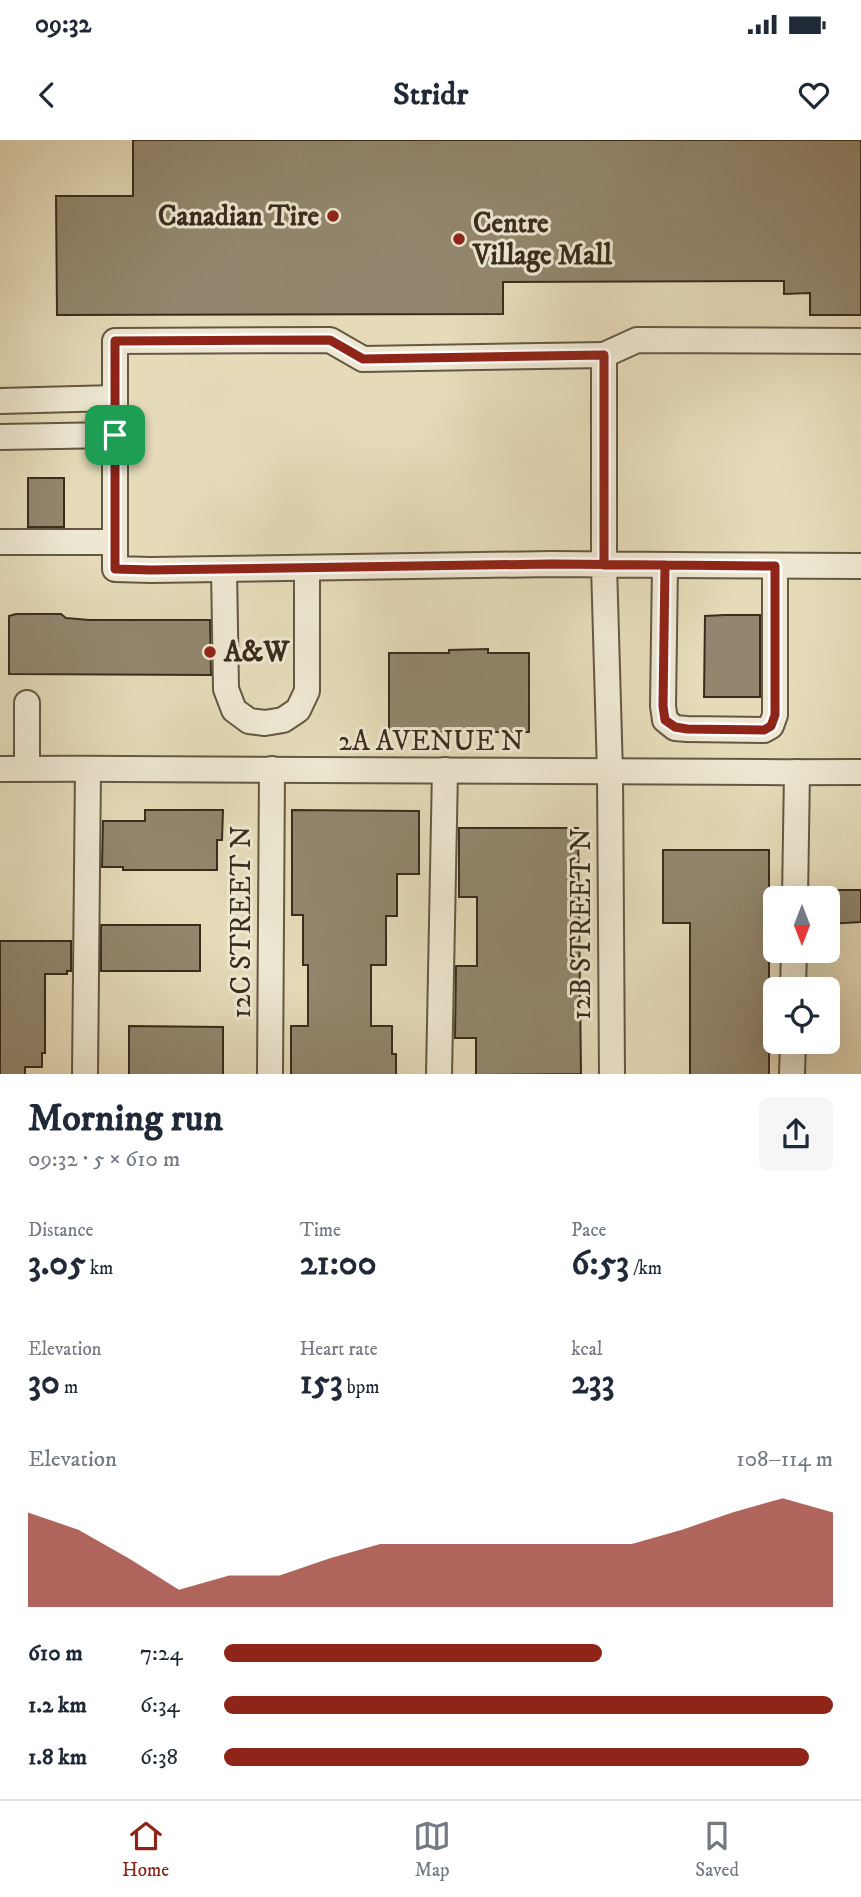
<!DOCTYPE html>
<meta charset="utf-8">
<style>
:root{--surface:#fff;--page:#f6f6f7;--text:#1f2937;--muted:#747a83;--line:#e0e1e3;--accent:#8f2418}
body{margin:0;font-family:"IM FELL DW Pica",serif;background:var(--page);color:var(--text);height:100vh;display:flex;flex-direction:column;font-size:26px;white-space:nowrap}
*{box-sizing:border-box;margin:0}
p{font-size:23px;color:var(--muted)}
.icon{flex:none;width:38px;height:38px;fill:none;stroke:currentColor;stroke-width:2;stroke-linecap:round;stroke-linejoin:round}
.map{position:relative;height:934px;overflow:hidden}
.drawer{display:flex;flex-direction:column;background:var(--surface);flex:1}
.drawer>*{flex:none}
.needle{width:46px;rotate:180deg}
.buttons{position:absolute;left:763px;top:746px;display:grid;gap:14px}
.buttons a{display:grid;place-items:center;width:77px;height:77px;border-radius:10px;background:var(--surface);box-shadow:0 7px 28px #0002;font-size:35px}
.pin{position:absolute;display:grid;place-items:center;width:60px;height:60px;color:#fff;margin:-30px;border-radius:14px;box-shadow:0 4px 10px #0006}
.round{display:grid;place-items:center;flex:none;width:74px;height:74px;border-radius:10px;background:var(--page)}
.overview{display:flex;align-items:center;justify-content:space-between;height:119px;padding:0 28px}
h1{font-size:38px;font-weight:700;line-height:52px}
.figures{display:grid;grid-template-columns:repeat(3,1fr);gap:10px;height:119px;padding:7px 28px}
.figures div{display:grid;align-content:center}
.figures b{font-size:35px;font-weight:700}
.figures small{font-size:19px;font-weight:400}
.figures p{font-size:19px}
.chart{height:196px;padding:14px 28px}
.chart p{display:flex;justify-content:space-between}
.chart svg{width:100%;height:126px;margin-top:7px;fill:var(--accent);opacity:.7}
ul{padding:0 28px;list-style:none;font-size:23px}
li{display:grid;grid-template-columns:112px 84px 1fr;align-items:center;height:52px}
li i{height:18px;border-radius:9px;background:var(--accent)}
.status{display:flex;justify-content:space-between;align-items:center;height:49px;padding:0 35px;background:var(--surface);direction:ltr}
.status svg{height:19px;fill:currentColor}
header{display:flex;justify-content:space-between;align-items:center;height:91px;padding:0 28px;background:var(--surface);font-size:32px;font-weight:700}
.tab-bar{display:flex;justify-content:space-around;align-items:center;height:98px;border-top:2px solid var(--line);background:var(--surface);font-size:19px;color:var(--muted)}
.tab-bar a{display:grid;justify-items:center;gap:4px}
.tab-bar .selected{color:var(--accent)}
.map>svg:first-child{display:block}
.building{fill:#92876e;stroke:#392c1d;stroke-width:2}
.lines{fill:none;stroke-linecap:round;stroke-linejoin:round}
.minor-casing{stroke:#645844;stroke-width:28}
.minor{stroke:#eee8d2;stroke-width:24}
.route-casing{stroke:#fff;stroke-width:14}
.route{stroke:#8f2418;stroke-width:9}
.poi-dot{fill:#8f2418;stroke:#eee8d2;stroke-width:2.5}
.labels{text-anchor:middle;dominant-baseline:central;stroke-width:6;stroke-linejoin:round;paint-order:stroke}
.poi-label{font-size:28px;font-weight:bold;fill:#392c1d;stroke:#eee8d2;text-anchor:start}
.street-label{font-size:28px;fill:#392c1d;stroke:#eee8d2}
</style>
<div class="status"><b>09:32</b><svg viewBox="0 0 49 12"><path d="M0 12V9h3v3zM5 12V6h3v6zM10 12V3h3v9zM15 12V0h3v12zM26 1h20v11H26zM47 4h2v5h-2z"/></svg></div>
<header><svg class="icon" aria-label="back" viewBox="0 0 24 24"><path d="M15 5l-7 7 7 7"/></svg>Stridr<svg class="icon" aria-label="heart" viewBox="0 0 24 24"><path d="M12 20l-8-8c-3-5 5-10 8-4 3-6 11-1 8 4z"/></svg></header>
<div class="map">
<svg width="861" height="935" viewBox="0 0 861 935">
<rect width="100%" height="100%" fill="#e5dbb9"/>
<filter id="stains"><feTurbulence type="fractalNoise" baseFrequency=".00286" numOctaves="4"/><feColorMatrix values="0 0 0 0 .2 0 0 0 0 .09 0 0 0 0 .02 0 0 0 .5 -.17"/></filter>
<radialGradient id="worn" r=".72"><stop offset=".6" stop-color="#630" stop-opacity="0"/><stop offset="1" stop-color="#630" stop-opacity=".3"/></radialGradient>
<g class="building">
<polygon points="133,0 861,0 861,175 810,175 810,153 784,154 784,141 503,142 503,174 57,175 56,56 133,56"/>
<rect x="28" y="338" width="36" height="49"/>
<polygon points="16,474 61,474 66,478 89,480 210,480 211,535 9,534 9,476"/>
<polygon points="725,475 760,475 760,557 704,557 705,476"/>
<polygon points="488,509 488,513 529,513 529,592 389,592 389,513 449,513 449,510"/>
<polygon points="145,670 223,670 222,700 217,700 217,730 123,730 123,727 102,727 103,681 145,681"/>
<polygon points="292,670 419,671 419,734 397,734 397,776 386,776 386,825 371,825 371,886 392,886 392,914 396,914 396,935 291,935 291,886 308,886 308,825 303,825 303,775 292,775"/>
<polygon points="459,688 578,688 581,934 476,935 476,898 455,898 456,826 477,826 477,757 459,757"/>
<polygon points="663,710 769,710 769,935 690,935 690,783 663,783"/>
<polygon points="828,750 861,750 861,782 828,784"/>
<rect x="101" y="785" width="99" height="46"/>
<polygon points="0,801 71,801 71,831 67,831 67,834 45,834 45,913 42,913 42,927 25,927 25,935 0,935"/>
<polygon points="129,886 223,887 223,935 129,935"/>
</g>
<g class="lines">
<g class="minor-casing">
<g id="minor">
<polyline points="604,215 637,200 861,201"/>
<polyline points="0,261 115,258"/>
<polyline points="0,297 115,295"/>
<polyline points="0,402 115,402"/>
<polyline points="665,425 663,566 665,580 675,588 687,589 764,590 771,586 775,575 775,426"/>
<polyline points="224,429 226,549 234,570 249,581 265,583 283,580 298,570 307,551 307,428"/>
<polyline points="27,563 27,629"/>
<path d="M0,629C287,628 574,633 861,632"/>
<polyline points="795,758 797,632"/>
<polyline points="793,849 794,810"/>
<polyline points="85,935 88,629"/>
<polyline points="270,935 272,629"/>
<polyline points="439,935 445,630"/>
<path d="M612,935L610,633L604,425V215L363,219L330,200L115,201V429L151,430L551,424C654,425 758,426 861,426"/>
<polyline points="792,935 793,901"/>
</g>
</g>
<use href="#minor" class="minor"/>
</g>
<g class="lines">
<g class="route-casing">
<path id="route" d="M115,295V429L151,430L551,424C626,425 700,425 775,426V575L771,586L764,590L687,589L675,587L665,580L663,566L665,425H604V215L363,219L330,200L115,201V295"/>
</g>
<use href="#route" class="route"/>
</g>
<g class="poi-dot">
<circle cx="333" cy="76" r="7"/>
<circle cx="459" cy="99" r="7"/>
<circle cx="210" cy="512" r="7"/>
</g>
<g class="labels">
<g class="poi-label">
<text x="319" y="76" text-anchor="end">Canadian Tire</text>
<text x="473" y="83">Centre<tspan x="473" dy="32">Village Mall</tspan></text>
<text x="224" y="512">A&amp;W</text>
</g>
<g class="street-label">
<text x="431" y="601">2A AVENUE N</text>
<text transform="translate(241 782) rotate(-90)">12C STREET N</text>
<text transform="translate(581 784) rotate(-90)">12B STREET N</text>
</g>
</g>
<rect width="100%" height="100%" filter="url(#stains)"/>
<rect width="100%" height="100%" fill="url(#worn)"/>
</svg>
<div class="buttons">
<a><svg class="needle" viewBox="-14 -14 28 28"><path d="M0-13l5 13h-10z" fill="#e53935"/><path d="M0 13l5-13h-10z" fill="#747a83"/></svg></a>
<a><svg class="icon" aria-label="locate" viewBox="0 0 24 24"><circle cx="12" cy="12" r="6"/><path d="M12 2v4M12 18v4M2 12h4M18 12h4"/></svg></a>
</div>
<div class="pin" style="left:115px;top:295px;background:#1e9e55"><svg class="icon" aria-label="arrive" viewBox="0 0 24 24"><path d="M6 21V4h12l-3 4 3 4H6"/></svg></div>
</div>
<section class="drawer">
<div class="overview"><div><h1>Morning run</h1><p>09:32 · 5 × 610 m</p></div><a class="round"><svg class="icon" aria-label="share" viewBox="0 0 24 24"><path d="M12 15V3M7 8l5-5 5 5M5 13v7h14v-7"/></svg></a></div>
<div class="figures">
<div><p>Distance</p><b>3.05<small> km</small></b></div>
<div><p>Time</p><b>21:00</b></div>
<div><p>Pace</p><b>6:53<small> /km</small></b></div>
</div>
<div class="figures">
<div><p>Elevation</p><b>30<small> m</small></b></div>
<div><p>Heart rate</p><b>153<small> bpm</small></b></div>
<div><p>kcal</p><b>233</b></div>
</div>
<div class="chart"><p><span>Elevation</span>108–114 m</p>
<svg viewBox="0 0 160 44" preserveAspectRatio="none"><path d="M0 44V11L10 17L20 27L30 38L40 33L50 33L60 27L70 22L80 22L90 22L100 22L110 22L120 22L130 17L140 11L150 6L160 11V44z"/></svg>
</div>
<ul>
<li><b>610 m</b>7:24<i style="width:62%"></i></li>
<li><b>1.2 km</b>6:34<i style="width:100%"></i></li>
<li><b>1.8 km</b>6:38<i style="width:96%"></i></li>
</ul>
</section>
<nav class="tab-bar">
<a class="selected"><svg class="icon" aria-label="home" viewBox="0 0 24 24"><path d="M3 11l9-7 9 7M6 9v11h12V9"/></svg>Home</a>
<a><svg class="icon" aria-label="map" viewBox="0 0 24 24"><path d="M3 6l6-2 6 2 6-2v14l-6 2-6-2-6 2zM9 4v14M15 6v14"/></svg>Map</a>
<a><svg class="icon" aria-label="saved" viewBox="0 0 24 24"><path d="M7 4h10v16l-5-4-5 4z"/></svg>Saved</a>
</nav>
